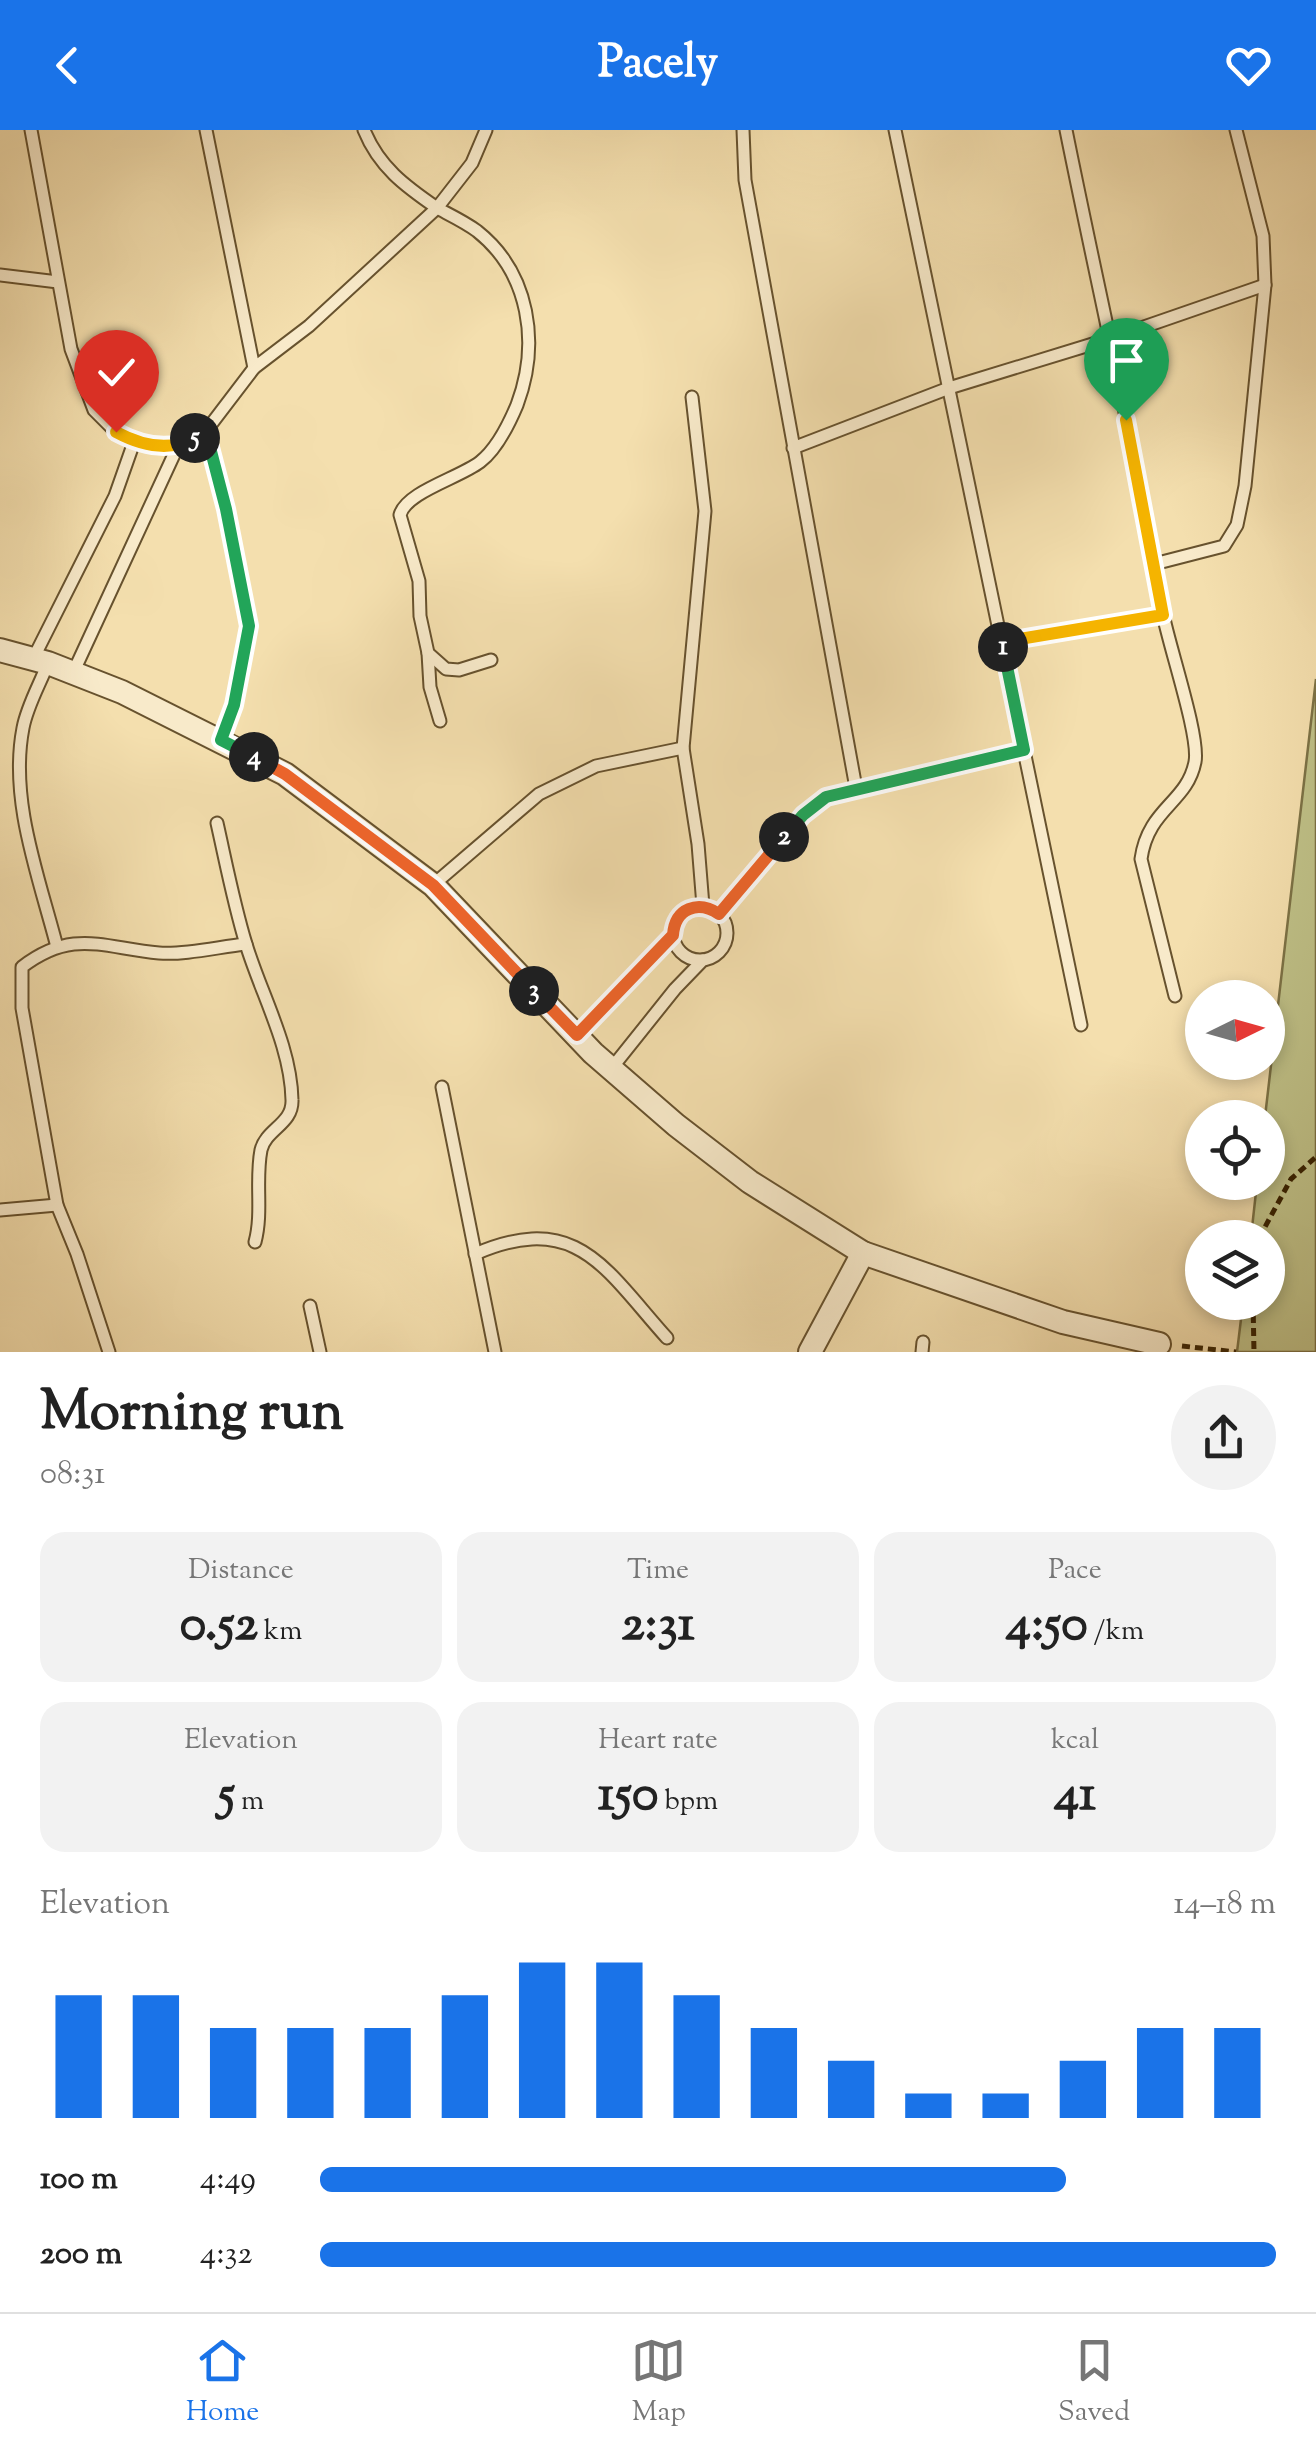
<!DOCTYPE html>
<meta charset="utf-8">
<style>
:root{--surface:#fff;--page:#f2f2f2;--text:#222;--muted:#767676;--line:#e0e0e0;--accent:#1a73e8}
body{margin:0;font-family:"Sorts Mill Goudy",serif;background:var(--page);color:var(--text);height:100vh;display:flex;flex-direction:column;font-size:38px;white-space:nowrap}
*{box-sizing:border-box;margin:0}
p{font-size:32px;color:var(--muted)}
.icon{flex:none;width:55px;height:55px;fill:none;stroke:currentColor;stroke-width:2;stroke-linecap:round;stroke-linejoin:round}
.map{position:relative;height:1222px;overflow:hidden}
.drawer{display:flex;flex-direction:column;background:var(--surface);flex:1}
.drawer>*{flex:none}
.needle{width:65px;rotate:85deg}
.fabs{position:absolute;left:1185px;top:850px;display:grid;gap:20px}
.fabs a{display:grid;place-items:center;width:100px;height:100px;border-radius:50%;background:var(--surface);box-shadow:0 5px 15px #0003;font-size:50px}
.pin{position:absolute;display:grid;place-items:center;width:85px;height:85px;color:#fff;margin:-102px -42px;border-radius:50% 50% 50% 0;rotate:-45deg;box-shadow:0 0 10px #0007}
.pin .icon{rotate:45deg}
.km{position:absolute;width:50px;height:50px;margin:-25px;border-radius:50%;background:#222;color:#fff;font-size:28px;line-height:50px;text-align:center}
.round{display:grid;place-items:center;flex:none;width:105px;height:105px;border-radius:52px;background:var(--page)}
.headline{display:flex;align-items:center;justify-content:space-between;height:170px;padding:0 40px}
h1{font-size:55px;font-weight:700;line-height:75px}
.stats{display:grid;grid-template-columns:repeat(3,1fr);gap:15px;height:170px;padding:10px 40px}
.stats div{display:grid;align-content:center;border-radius:25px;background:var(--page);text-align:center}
.stats b{font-size:50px;font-weight:700}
.stats small{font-size:28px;font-weight:400}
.stats p{font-size:28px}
.chart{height:280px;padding:20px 40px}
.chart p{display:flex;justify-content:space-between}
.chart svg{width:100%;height:180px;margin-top:10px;stroke:var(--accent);stroke-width:6}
ul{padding:0 40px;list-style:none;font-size:32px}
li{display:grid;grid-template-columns:160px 120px 1fr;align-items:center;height:75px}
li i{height:25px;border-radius:12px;background:var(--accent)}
header{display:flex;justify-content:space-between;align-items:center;height:130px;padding:0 40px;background:var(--accent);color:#fff;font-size:45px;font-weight:700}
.dock{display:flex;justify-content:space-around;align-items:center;height:140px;border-top:2px solid var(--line);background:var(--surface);font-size:28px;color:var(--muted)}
.dock a{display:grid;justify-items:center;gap:5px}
.dock .active{color:var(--accent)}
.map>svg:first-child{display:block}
.green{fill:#bfc188;stroke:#7c7246;stroke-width:2.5}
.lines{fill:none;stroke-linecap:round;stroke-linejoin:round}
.service-casing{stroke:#67522e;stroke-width:15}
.minor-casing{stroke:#67522e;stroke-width:26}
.path{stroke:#382303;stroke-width:5;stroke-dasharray:8 5;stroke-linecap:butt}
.service{stroke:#f8eaca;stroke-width:11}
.minor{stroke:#f8eaca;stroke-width:22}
.split-1-casing{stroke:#fff;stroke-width:20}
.split-2-casing{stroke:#fff;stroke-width:20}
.split-3-casing{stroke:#fff;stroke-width:20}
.split-4-casing{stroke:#fff;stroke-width:20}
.split-5-casing{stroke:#fff;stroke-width:20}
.split-6-casing{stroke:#fff;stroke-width:20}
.split-1{stroke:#f5b400;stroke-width:12}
.split-2{stroke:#22a559;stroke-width:12}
.split-3{stroke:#f0652b;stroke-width:12}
.split-4{stroke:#f0652b;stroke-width:12}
.split-5{stroke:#22a559;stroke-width:12}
.split-6{stroke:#f5b400;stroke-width:12}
</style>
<header><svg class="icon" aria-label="back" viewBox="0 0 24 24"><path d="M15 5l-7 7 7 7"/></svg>Pacely<svg class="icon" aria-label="heart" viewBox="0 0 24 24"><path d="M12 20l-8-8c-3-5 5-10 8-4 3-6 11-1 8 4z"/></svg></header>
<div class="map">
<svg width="1316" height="1222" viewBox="0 0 1316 1222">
<rect width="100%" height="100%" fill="#f4dfae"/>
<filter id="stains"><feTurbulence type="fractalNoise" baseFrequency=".002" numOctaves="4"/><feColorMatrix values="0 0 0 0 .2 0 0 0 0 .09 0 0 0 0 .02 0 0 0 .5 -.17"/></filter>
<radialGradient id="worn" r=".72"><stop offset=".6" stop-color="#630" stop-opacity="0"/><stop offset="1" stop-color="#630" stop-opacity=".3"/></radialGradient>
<polygon class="green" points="1316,549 1316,1222 1237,1222 1243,1173 1268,1172 1268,1108 1251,1107 1257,1053 1268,1052 1268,988 1265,987"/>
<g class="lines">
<g class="service-casing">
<g id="service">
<polyline points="31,0 71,219 94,280 116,302 134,312 177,318 206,301 254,238"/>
<path d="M206,0L254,238L309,196L437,78C450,85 465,92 477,101C530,143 540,214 517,275C509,294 497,319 480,332C459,348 406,362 400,385L419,451L420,486L428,523L446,539L459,540L491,530"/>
<path d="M364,0C379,37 405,56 437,78L472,33L486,0"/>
<polyline points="743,0 745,50 856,658"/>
<polyline points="895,0 1081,895"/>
<path d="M1066,0C1091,124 1119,248 1143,372C1150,409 1155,447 1163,484C1169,516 1200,607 1195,632C1187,673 1148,678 1141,729L1175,866"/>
<polyline points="0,145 58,152"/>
<polyline points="692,267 705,381 683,618 698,714 703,776"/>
<polyline points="206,301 226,379 249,496 234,575 221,610"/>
<polyline points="793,318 949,258 1109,209 1265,155"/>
<polyline points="1154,434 1224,416 1237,395 1245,356 1265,155 1263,106 1236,0"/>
<polyline points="1002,512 1163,485"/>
<polyline points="428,523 430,557 440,591"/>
<polyline points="33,529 115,366 134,312"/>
<path d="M48,533C40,554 27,576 23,598C9,670 39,747 57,817"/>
<polyline points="73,543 177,318"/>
<path d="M217,693C226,733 234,775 246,814C261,864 291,916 292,970C293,994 266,999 261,1020C255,1051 263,1082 255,1112"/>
<polyline points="433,755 539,664 596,636 683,618"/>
<circle cx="700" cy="803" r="27"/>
<polyline points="719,784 803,685 826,667 1024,620"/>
<polyline points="577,905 673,805"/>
<polyline points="611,939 675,859 703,830"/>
<polyline points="442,957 495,1222"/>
<polyline points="0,1080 57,1075"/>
<path d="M475,1124C577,1080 605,1139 667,1208"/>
<polyline points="310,1176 320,1222"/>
<path d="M109,1222L77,1124L57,1075L22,878V837C73,798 103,818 159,823C186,825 218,817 246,814"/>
<polyline points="922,1222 923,1212"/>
</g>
</g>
<g class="minor-casing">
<g id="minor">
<polyline points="0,520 48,533 122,562 285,644 433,755 593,923 676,995 750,1052 863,1123 1063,1192 1159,1214"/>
<polyline points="810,1222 863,1123"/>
</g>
</g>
<g class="path">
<polyline points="1259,1108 1291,1049 1316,1027"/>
<polyline points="1253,1172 1254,1222"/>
<polyline points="1182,1216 1236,1222"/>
</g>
<use href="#service" class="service"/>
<use href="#minor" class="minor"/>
</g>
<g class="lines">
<g class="split-1-casing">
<polyline id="split-1" points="1003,517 1002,512 1163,485 1126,290"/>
</g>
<g class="split-2-casing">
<polyline id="split-2" points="784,707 803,685 826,667 1024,620 1003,517"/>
</g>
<g class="split-3-casing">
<path id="split-3" d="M534,861L577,905L673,805C675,778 698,770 719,784L784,707"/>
</g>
<g class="split-4-casing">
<polyline id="split-4" points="254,627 285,644 433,755 534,861"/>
</g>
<g class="split-5-casing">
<polyline id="split-5" points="195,308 206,302 226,379 249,496 234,575 221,610 254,627"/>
</g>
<g class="split-6-casing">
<path id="split-6" d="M116,302C142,316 169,322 195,308"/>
</g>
<use href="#split-1" class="split-1"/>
<use href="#split-2" class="split-2"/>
<use href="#split-3" class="split-3"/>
<use href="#split-4" class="split-4"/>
<use href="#split-5" class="split-5"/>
<use href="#split-6" class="split-6"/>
</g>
<rect width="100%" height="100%" filter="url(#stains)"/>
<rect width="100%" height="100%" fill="url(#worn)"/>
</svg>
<div class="fabs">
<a><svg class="needle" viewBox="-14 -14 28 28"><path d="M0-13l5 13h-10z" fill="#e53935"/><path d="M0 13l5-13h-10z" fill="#767676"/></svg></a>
<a><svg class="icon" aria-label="locate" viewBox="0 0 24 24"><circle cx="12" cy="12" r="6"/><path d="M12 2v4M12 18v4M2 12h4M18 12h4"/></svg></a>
<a><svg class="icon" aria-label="layers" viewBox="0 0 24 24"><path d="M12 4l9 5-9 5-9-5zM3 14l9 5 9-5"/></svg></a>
</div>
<div class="pin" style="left:1126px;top:290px;background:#1e9e55"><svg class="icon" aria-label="arrive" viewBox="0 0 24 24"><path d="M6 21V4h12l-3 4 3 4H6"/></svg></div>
<div class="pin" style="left:116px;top:302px;background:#d93025"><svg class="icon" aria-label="check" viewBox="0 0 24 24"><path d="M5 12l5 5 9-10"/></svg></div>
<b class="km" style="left:1003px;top:517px">1</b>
<b class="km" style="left:784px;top:707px">2</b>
<b class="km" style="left:534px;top:861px">3</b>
<b class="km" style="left:254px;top:627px">4</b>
<b class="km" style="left:195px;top:308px">5</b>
</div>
<section class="drawer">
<div class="headline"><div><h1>Morning run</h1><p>08:31</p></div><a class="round"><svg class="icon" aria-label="share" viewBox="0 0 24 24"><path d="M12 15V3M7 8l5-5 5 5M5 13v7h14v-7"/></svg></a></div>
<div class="stats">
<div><p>Distance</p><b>0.52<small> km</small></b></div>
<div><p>Time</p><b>2:31</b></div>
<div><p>Pace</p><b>4:50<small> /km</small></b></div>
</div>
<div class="stats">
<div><p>Elevation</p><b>5<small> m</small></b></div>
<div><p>Heart rate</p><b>150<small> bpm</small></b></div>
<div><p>kcal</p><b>41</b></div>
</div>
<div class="chart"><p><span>Elevation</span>14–18 m</p>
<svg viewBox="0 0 160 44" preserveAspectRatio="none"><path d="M5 44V14M15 44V14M25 44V22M35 44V22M45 44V22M55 44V14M65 44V6M75 44V6M85 44V14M95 44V22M105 44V30M115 44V38M125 44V38M135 44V30M145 44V22M155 44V22"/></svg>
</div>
<ul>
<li><b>100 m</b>4:49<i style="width:78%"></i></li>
<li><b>200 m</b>4:32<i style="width:100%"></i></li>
</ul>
</section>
<nav class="dock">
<a class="active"><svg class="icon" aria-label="home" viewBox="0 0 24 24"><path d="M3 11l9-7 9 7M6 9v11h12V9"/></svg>Home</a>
<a><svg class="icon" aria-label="map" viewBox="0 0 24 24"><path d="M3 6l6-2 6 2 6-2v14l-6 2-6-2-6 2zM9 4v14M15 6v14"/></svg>Map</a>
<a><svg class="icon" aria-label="saved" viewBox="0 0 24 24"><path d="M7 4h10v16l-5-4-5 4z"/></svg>Saved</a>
</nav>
